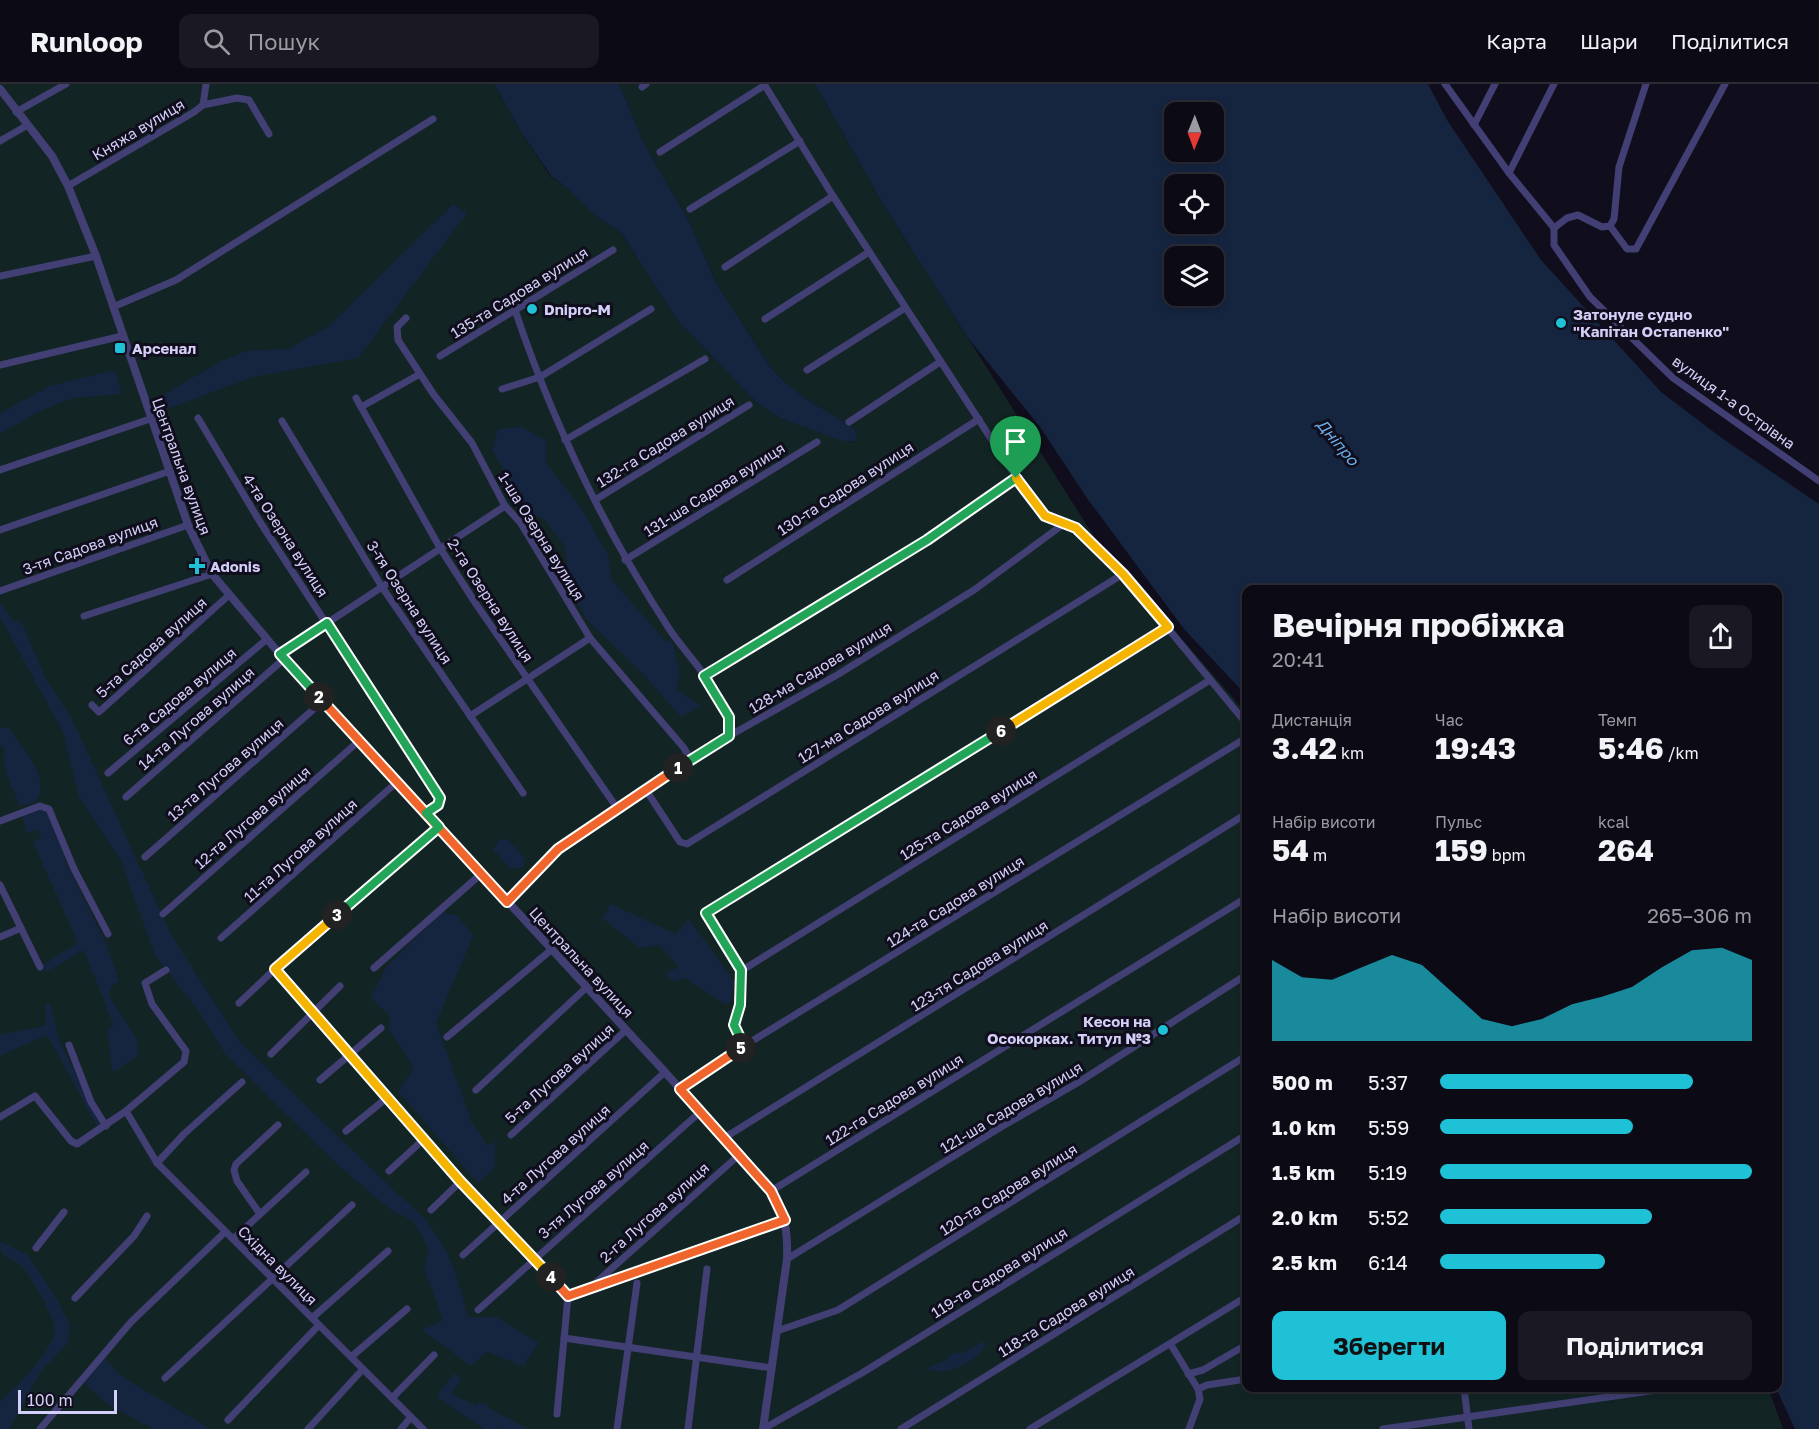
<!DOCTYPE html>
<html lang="uk">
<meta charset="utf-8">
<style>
:root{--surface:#0c0a15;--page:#1a1822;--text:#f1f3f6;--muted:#9a9aa0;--line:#2c2b34;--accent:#1ec1d6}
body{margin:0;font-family:"Golos Text",sans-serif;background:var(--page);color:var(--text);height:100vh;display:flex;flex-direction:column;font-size:22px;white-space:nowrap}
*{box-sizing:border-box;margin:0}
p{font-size:20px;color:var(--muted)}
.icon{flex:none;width:33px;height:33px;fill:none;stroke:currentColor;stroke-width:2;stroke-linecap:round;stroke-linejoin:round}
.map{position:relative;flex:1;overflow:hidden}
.panel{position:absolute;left:1242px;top:501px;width:540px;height:807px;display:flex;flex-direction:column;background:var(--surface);border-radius:12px;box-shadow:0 3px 9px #0003,0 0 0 2px var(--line)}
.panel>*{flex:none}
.needle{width:39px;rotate:181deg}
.fabs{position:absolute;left:1164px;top:18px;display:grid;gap:12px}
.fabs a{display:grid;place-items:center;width:60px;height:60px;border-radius:12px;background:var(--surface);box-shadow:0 3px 9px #0003,0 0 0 2px var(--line);font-size:30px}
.scale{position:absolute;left:18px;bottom:15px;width:99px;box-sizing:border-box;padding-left:6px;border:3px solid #d4cff8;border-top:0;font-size:16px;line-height:21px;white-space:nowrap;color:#d4cff8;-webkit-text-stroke:4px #100e1c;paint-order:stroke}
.pin{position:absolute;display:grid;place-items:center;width:51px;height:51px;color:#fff;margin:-62px -26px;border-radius:50% 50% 50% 0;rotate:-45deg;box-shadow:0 0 6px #0007}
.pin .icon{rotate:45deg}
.km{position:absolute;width:30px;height:30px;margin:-15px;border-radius:50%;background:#222;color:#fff;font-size:16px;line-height:30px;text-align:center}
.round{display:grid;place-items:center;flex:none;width:63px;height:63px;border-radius:12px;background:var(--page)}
.headline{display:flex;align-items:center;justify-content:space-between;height:102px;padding:0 30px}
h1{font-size:33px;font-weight:700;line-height:45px}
.figures{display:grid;grid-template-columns:repeat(3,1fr);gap:9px;height:102px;padding:6px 30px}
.figures div{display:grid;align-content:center}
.figures b{font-size:30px;font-weight:700}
.figures small{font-size:16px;font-weight:400}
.figures p{font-size:16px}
.chart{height:168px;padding:12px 30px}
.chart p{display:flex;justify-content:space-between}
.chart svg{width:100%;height:108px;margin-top:6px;fill:var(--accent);opacity:.7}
.cta{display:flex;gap:12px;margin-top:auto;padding:12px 30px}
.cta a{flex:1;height:69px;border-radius:12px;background:var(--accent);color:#111;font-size:24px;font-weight:700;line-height:69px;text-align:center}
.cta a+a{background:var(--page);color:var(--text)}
ul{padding:0 30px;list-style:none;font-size:20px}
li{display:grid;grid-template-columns:96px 72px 1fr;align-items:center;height:45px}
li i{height:15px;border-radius:8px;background:var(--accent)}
header{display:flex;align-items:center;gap:36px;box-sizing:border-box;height:84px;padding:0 30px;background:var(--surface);border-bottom:2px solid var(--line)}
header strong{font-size:28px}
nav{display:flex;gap:33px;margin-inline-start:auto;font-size:21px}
.search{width:420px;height:54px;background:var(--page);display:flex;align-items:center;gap:15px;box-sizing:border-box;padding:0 21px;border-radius:12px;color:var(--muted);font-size:22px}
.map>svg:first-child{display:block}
.green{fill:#122524}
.water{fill:#15253f;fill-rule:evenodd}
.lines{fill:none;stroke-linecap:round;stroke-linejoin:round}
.minor{stroke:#423f74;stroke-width:7}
.tertiary{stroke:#423f74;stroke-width:8}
.split-1-casing{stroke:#fff;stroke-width:12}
.split-2-casing{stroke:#fff;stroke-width:12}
.split-3-casing{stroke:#fff;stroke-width:12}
.split-4-casing{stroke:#fff;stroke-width:12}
.split-5-casing{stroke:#fff;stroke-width:12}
.split-6-casing{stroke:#fff;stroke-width:12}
.split-7-casing{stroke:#fff;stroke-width:12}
.split-1{stroke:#22a559;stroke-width:8}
.split-2{stroke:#f0652b;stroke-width:8}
.split-3{stroke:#22a559;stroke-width:8}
.split-4{stroke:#f5b400;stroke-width:8}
.split-5{stroke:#f0652b;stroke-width:8}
.split-6{stroke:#22a559;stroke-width:8}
.split-7{stroke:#f5b400;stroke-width:8}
.poi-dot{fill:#1ec1d6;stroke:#100e1c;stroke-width:2}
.labels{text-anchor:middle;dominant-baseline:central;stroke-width:6;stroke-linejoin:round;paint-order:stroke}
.street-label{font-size:15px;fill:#d4cff8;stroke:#100e1c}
.poi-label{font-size:15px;font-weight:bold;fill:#d4cff8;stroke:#100e1c;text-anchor:start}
.water-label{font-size:16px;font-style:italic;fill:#6baeeb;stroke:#100e1c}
</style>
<header>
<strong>Runloop</strong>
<div class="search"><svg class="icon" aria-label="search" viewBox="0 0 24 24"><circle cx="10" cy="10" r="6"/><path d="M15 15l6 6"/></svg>Пошук</div>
<nav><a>Карта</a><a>Шари</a><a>Поділитися</a></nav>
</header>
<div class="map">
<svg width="1819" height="1345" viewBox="0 0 1819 1345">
<rect width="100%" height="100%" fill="#100e1c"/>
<path class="green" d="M0,0H494L521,48L550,92L567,104L593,130L622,150L678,237L757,319L780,334L850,358L845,339C818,321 785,305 767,278L716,199L689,137L646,63L619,0H815L884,122L1095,454L1246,629V1304H1768L1783,1345H0Z"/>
<g class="water">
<path d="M494,0H619L646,63L689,137L716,199L767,278C787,308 825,324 854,345L857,350L855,357H843L780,334L757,319L678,237L622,150L593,130L567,104L551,92L521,48Z"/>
<path d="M815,0H1428L1447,36L1541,176L1661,308L1723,355L1819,420V1345H1795L1776,1304L1778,506H1246V611L1184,545L1087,414L1040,343L968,254L884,122ZM1174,28H1214V68H1174ZM1174,100H1214V140H1174ZM1174,172H1214V212H1174Z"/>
<polygon points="453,120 467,129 358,274 253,293 167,325 161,312 222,277 246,267 288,265 329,242"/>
<polygon points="115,286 122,310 73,314 40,327 0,350 0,329 50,302"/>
<polygon points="521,343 546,356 546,379 580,422 608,471 612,496 667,559 671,554 680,590 676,605 701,622 681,633 647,594 586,535 569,502 565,463 544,435 520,426 515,405 492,366 498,345"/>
<path d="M0,519L13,537H21L45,593L73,637L171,851L240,958L401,1113C443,1145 456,1184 468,1233H496L539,1259L523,1282L487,1268L471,1282L422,1246L443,1236L424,1184L429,1165L413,1137L391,1126L340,1083L225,970L200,929L155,871L120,775L79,713L63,648L0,533Z"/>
<path d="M0,643L9,644C21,663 55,697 34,719L20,722C13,705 1,682 4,665L0,660Z"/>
<polygon points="42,725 52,734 67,781 104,855 119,897 112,901 109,912 137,955 138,971 116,987 112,986 107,946 113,940 84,866 46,888 42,881 78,859 33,758 41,754 38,746 27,749 22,731"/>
<polygon points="507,755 525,774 524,783 510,785 493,765 499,756"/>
<polygon points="611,820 676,850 689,835 734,897 730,919 725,920 685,894 675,898 665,889 679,883 659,861 640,864 602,834"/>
<polygon points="442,828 458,832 473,852 436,939 472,1039 488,1062 495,1057 494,1085 478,1099 398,1007 414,984 388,944 390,932 371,914 386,883"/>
<polygon points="46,920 50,920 59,956 101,1042 98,1044 49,954 44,952 0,972 0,952 3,950 45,942"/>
<path d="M0,1157L28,1171L58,1217L70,1242L67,1260L41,1287L9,1345H0V1317C16,1303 51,1270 54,1248C57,1236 31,1192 22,1183C11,1171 0,1178 0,1157Z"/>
<path d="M983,1258L986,1260C982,1273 958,1285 945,1287C939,1288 931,1286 925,1285L946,1276L950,1270L962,1269Z"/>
<polygon points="102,1271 121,1292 210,1345 153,1345 107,1320 83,1297"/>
<polygon points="454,1289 461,1295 452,1310 476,1322 479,1318 488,1321 488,1324 529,1345 501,1345 495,1341 498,1345 484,1345 438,1314 440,1307"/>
</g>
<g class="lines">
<g class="minor">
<polyline points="764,0 833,112 1033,419 1045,432 1076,444 1123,490 1246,639"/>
<polyline points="1445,0 1509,89 1554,144"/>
<polyline points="642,3 646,0"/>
<polyline points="203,21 237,14 249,16 269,50"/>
<polyline points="16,28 66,0"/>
<polyline points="1474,41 1495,0"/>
<polyline points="0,57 26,42"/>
<polyline points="660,68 765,1"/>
<polyline points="1509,89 1554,0"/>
<polyline points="68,102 194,28 203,21 206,0"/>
<polyline points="690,125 800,57"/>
<polyline points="1610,142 1627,165 1636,165 1725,0"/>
<polyline points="1610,142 1614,135 1619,83 1646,0"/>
<polyline points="1554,144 1554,161 1590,213 1673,294 1819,397"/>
<polyline points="1554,144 1567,134 1578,131 1602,143 1610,142"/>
<polyline points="725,183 833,112"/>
<polyline points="0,192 96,172"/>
<polyline points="113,223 176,196 433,35"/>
<path d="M515,226C553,339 605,447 670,546C689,575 734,616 729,652"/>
<polyline points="406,234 397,243 398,256 434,311 472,359 505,422 520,438 590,554 684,664 690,675"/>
<polyline points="765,235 869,168"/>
<polyline points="440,272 613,166"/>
<polyline points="0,281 122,252"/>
<polyline points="807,286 905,224"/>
<polyline points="502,305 540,293 651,225"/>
<polyline points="356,314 440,464 476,520 617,724"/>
<polyline points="361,323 420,290"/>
<polyline points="198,334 260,438 440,714 438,721 426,729"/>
<polyline points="282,337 382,503 523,709"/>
<polyline points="849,338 940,278"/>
<polyline points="565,356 705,275"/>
<polyline points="0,386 150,335"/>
<polyline points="595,416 749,321"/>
<polyline points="0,446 170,387"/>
<polyline points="625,476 817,358"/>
<polyline points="727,496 979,335"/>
<polyline points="0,507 188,441"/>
<polyline points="84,532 212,490"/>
<polyline points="280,570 505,422"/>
<polyline points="704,592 927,456 1016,394"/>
<polyline points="92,621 99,628 228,512"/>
<polyline points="470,632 590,554"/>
<polyline points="108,689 267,555"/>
<polyline points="646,706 680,758 687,760 1123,490"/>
<polyline points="126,713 284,575"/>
<polyline points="0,737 40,722 49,725 74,785 108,850"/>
<polyline points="145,773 323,617"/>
<polyline points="0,801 40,883"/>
<polyline points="507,818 558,765 617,724 729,652 837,591 974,506 1065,439"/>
<polyline points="163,830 360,656"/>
<polyline points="0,853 21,844"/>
<polyline points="221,854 397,698"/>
<polyline points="374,884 481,790"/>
<polyline points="275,885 461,1097 535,1174 568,1212"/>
<polyline points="741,887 1210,596"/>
<polyline points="239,919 275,885 439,743"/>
<polyline points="447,953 551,866"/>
<polyline points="69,961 91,1018 106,1042"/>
<polyline points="744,962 734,941 740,921 741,887 706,829 1168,543"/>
<polyline points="271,970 340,902"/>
<polyline points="320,996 381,944"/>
<polyline points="680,1005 744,962 1246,654"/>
<polyline points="476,1006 587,903"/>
<polyline points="126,1027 157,1079 423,1345"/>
<polyline points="0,1033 35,1012 71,1057 77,1060 126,1027 184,978 186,967 152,920 145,899 166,886"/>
<polyline points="346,1047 388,1013"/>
<polyline points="511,1051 626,946"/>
<polyline points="724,1054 1246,730"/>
<polyline points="157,1079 184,1050 242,998"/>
<polyline points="389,1087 424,1055"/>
<polyline points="771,1107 1246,814"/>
<polyline points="431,1126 461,1097"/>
<polyline points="260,1130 237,1097 234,1086 236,1080 278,1041"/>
<polyline points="233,1155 306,1088"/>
<polyline points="36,1164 64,1128"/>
<polyline points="463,1171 665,988"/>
<polyline points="787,1175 1001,1043 1079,998 1246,891"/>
<polyline points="591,1203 739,1071"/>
<polyline points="568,1212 785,1136"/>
<polyline points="75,1214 134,1152 147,1132"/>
<polyline points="478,1226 700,1028"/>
<polyline points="312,1234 388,1167"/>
<polyline points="777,1247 838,1226 1246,972"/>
<polyline points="564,1254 772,1284"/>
<polyline points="1171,1261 1198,1305 1200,1315 1189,1345"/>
<polyline points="351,1273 407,1225"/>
<polyline points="1188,1290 1203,1286 1246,1261"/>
<polyline points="165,1294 352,1121"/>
<polyline points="1464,1304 1469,1345"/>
<polyline points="1198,1305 1207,1301 1246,1295"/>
<polyline points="392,1314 434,1271"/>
<polyline points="557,1330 568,1212"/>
<polyline points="228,1336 319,1241"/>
<polyline points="40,1345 131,1238 225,1148"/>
<polyline points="308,1345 363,1285"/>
<polyline points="401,1345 411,1333"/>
<polyline points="617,1345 637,1199"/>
<polyline points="688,1345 707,1185"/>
<polyline points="763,1345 862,1289 1246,1051"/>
<polyline points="901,1345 1246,1131"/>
<polyline points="1030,1345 1246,1213"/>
<polyline points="1383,1345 1671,1304"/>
</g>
<path class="tertiary" d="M0,5L52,72L68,102L96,172L188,441L212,490L284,575L665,988L771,1107C785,1129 788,1149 787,1175L763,1345"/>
</g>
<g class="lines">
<g class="split-1-casing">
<polyline id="split-1" points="678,684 729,652 729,633 704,592 927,456 1016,394"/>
</g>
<g class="split-2-casing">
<polyline id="split-2" points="319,613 507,818 558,765 678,684"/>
</g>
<g class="split-3-casing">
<polyline id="split-3" points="319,613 280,570 327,539 440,714 438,721 426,729 439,743 337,831"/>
</g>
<g class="split-4-casing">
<polyline id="split-4" points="337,831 275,885 460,1097 551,1193"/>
</g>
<g class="split-5-casing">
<polyline id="split-5" points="551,1193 568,1212 785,1136 771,1107 680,1005 741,964"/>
</g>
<g class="split-6-casing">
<polyline id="split-6" points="741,964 744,962 734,941 740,921 741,886 706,829 1001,647"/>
</g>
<g class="split-7-casing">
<polyline id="split-7" points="1001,647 1168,543 1123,490 1076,444 1045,432 1016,394"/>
</g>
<use href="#split-1" class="split-1"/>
<use href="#split-2" class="split-2"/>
<use href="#split-3" class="split-3"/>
<use href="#split-4" class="split-4"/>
<use href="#split-5" class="split-5"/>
<use href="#split-6" class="split-6"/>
<use href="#split-7" class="split-7"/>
</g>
<g class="poi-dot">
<circle cx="532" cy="225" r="6"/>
<circle cx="1561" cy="239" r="6"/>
<rect x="114" y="258" width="12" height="12" rx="3"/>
<path d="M194 473h6v6h6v6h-6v6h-6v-6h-6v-6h6z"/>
<circle cx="1163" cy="946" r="6"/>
</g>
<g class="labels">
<g class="street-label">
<text transform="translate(138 45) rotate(-31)">Княжа вулиця</text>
<text transform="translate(519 208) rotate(-32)">135-та Садова вулиця</text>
<text transform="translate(1734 318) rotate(36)">вулиця 1-а Острівна</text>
<text transform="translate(665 357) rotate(-32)">132-га Садова вулиця</text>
<text transform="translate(182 382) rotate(70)">Центральна вулиця</text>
<text transform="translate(845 404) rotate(-33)">130-та Садова вулиця</text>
<text transform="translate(714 405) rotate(-32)">131-ша Садова вулиця</text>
<text transform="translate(286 451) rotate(57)">4-та Озерна вулиця</text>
<text transform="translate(542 452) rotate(58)">1-ша Озерна вулиця</text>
<text transform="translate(90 461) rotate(-20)">3-тя Садова вулиця</text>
<text transform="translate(491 516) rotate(57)">2-га Озерна вулиця</text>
<text transform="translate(410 518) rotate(57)">3-тя Озерна вулиця</text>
<text transform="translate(151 563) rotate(-42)">5-та Садова вулиця</text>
<text transform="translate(820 583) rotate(-31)">128-ма Садова вулиця</text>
<text transform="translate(179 612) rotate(-40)">6-та Садова вулиця</text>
<text transform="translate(868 632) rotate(-32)">127-ма Садова вулиця</text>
<text transform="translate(196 634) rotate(-41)">14-та Лугова вулиця</text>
<text transform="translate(225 685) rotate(-41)">13-та Лугова вулиця</text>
<text transform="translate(968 730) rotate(-32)">125-та Садова вулиця</text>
<text transform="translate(252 733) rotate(-41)">12-та Лугова вулиця</text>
<text transform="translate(300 766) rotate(-42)">11-та Лугова вулиця</text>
<text transform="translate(955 817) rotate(-32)">124-та Садова вулиця</text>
<text transform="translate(582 878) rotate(47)">Центральна вулиця</text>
<text transform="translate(979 881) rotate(-32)">123-тя Садова вулиця</text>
<text transform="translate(559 989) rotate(-42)">5-та Лугова вулиця</text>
<text transform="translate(894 1015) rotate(-32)">122-га Садова вулиця</text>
<text transform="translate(1011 1023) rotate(-31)">121-ша Садова вулиця</text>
<text transform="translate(555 1070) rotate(-42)">4-та Лугова вулиця</text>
<text transform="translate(593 1105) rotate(-41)">3-тя Лугова вулиця</text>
<text transform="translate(1008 1105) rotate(-32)">120-та Садова вулиця</text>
<text transform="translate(654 1128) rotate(-42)">2-га Лугова вулиця</text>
<text transform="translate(278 1181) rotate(45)">Східна вулиця</text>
<text transform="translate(999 1188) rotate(-32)">119-та Садова вулиця</text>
<text transform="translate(1066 1227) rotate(-32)">118-та Садова вулиця</text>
</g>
<g class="poi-label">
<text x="544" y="225">Dnipro-M</text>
<text x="1573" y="230">Затонуле судно<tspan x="1573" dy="17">"Капітан Остапенко"</tspan></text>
<text x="132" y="264">Арсенал</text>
<text x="210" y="482">Adonis</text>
<text x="1151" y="937" text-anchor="end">Кесон на<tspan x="1151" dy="17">Осокорках. Титул №3</tspan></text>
</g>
<g class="water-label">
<text transform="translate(1338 358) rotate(50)">Дніпро</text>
</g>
</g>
</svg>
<div class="fabs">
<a><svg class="needle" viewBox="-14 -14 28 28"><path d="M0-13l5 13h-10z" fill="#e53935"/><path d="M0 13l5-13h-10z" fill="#9a9aa0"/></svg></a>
<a><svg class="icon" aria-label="locate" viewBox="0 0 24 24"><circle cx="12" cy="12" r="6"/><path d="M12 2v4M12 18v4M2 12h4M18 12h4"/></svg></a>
<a><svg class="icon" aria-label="layers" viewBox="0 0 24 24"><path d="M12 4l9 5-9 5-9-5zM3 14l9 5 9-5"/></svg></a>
</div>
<div class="scale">100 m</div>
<div class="pin" style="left:1016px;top:394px;background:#1e9e55"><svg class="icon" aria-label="arrive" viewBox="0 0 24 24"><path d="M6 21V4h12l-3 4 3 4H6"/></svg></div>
<b class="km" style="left:678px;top:684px">1</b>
<b class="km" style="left:319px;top:613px">2</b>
<b class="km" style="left:337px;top:831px">3</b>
<b class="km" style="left:551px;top:1193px">4</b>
<b class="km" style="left:741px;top:964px">5</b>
<b class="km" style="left:1001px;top:647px">6</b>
<section class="panel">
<div class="headline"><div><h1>Вечірня пробіжка</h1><p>20:41</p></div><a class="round"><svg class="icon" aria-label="share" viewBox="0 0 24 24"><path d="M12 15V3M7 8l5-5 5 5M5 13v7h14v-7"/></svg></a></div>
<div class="figures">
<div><p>Дистанція</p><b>3.42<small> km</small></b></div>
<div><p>Час</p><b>19:43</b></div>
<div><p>Темп</p><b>5:46<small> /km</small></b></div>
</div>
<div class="figures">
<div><p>Набір висоти</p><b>54<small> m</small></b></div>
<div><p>Пульс</p><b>159<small> bpm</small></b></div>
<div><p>kcal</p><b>264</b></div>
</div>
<div class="chart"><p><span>Набір висоти</span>265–306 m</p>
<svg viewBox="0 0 160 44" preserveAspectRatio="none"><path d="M0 44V11L10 18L20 19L30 14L40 9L50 13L60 24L70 35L80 38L90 35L100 29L110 26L120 22L130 14L140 7L150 6L160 11V44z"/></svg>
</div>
<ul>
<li><b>500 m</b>5:37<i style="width:81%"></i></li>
<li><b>1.0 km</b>5:59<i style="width:62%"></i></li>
<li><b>1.5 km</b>5:19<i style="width:100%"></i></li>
<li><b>2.0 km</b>5:52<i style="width:68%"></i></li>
<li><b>2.5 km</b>6:14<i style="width:53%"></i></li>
</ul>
<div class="cta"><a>Зберегти</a><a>Поділитися</a></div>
</section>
</div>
